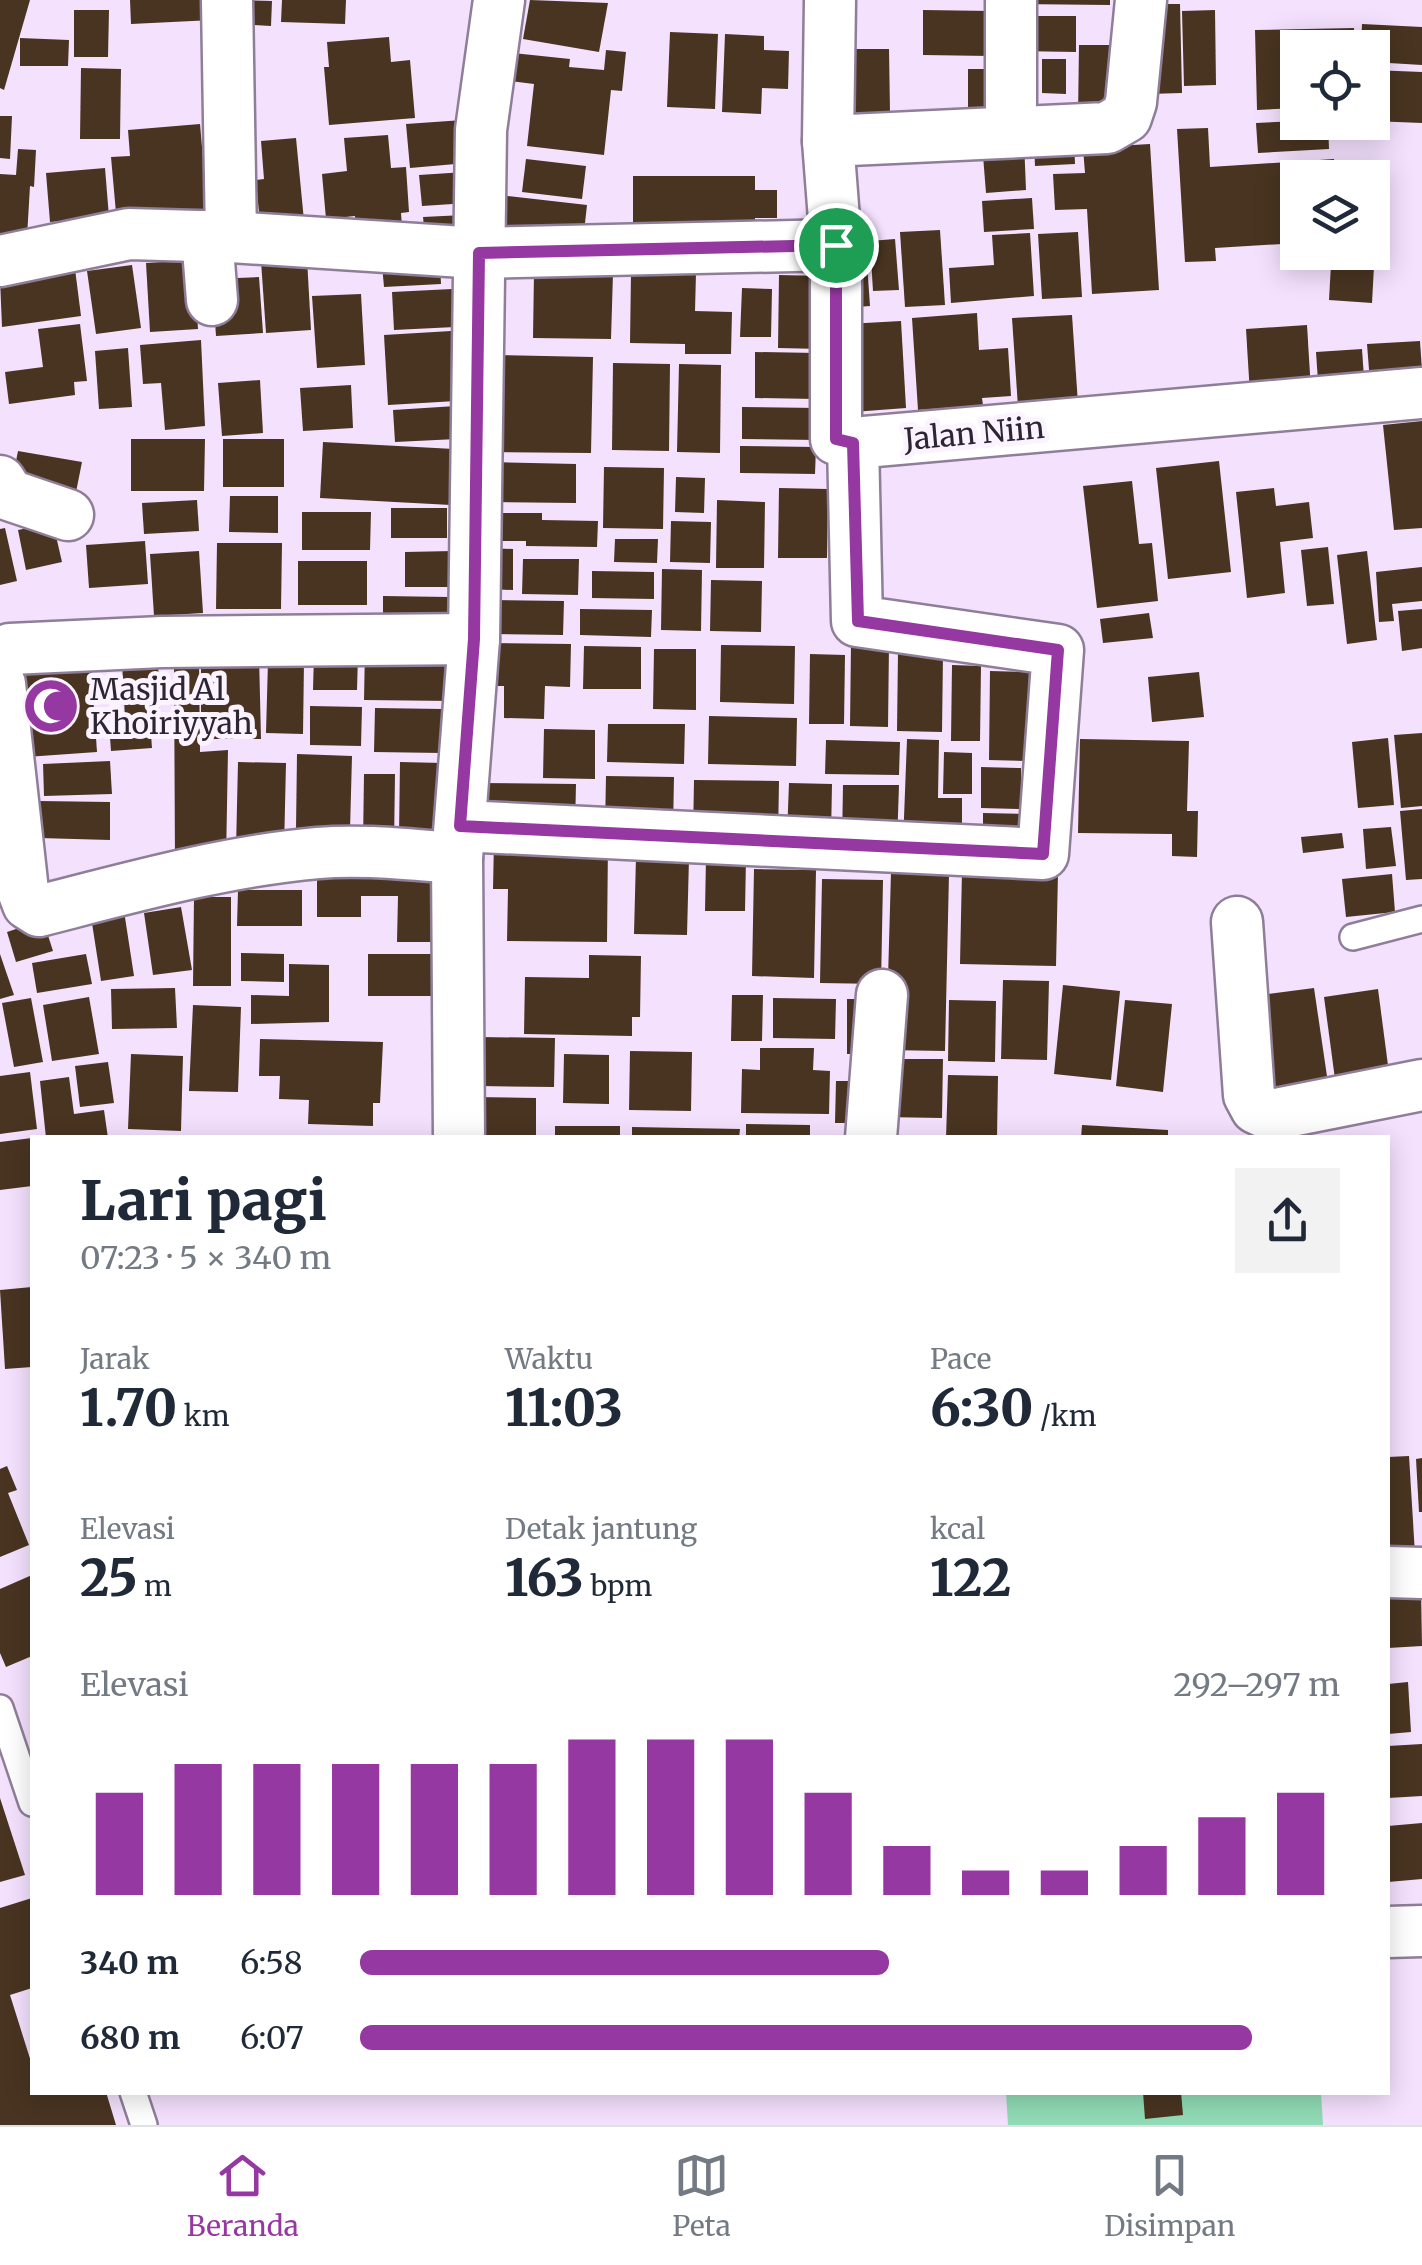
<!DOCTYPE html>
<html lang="id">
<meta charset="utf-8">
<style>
:root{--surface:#fff;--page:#f2f2f3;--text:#1f2937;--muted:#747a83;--line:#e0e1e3;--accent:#9638a1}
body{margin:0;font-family:Merriweather,serif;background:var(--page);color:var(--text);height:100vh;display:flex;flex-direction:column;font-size:38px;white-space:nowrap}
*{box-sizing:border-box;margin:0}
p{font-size:32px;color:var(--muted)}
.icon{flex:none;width:55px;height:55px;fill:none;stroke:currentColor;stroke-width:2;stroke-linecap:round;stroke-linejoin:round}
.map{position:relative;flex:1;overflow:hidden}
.details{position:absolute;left:30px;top:1135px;width:1360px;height:960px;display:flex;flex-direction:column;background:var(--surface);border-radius:0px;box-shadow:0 5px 25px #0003}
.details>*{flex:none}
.controls{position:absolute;left:1280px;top:30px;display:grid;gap:20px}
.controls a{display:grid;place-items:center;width:110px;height:110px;border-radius:0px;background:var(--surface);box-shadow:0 5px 25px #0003;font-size:50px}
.pin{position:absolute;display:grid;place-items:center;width:85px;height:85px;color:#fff;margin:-42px;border:5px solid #fff;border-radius:50%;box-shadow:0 2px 10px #0007}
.round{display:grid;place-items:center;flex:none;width:105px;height:105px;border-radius:0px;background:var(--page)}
.overview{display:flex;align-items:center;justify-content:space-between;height:170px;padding:0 50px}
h1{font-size:55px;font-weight:800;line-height:75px}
.stats{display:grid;grid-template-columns:repeat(3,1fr);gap:15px;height:170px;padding:10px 50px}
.stats div{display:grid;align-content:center}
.stats b{font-size:50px;font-weight:800}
.stats small{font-size:28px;font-weight:400}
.stats p{font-size:28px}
.chart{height:280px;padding:20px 50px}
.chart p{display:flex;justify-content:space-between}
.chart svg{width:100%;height:180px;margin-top:10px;stroke:var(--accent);stroke-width:6}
ul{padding:0 50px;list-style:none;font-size:32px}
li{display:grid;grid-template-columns:160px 120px 1fr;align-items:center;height:75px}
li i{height:25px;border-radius:12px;background:var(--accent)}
.dock{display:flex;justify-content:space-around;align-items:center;height:140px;border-top:2px solid var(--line);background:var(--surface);font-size:28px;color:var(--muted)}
.dock a{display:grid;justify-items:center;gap:5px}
.dock .current{color:var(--accent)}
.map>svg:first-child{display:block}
.green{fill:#91dbb6}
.building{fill:#493421}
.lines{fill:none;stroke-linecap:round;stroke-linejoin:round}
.service-casing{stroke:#8f7e98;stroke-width:30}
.minor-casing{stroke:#8f7e98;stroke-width:55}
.service{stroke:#fff;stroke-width:25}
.minor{stroke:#fff;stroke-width:50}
.route-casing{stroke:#fff;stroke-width:20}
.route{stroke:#9638a1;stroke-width:12}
.labels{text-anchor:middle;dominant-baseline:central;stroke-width:10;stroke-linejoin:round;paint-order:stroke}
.street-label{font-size:30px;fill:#2d2631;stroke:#fbf3ff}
.poi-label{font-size:30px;fill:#2d2631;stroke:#fbf3ff;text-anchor:start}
</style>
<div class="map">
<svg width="1422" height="2125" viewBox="0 0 1422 2125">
<rect width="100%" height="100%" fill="#f4e1fe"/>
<polygon class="green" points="1006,2093 1321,2093 1323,2125 1008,2125"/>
<g class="building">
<polygon points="0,0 30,0 4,90 0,88"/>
<polygon points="130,0 211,0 213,20 131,24"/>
<polygon points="235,0 272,1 271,26 233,24"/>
<polygon points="282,0 346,0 345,24 281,22"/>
<polygon points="530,0 608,3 599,52 523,39"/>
<polygon points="1013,0 1110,0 1110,5 1013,4"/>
<polygon points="1146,4 1180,4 1182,93 1148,94"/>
<polygon points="74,10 109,10 108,57 74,57"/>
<polygon points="923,10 991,11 990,56 923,55"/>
<polygon points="1215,10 1216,85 1184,86 1182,11"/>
<polygon points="1013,16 1076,16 1076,52 1012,51"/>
<polygon points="1362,24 1422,27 1422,65 1372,62 1372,48 1361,48"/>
<polygon points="1354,28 1354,48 1298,48 1298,108 1257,110 1255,30"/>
<polygon points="670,32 718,34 715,109 667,107"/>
<polygon points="725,34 764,36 764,50 789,51 788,89 762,88 761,114 722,112"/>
<polygon points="389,37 391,62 410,60 415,118 329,125 324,67 329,67 327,42"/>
<polygon points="20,38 69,40 68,66 20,66"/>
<polygon points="1079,45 1125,45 1124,117 1078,117"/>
<polygon points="838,49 889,49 890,113 839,114"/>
<polygon points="606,50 626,52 622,91 611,90 604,155 527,146 534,84 510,81 513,53 570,59 569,67 604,70"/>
<polygon points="1042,59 1066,59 1066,94 1042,93"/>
<polygon points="81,68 121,69 120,139 80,139"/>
<rect x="968" y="69" width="34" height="53"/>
<polygon points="1372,70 1422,72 1422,123 1372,121"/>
<polygon points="0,116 12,116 10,159 0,158"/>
<polygon points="463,120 467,163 410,168 406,124"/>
<polygon points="1298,121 1328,122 1329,149 1258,153 1256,123"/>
<polygon points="200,124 208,216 117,224 111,157 130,156 128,130"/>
<polygon points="1208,128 1210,167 1334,159 1335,178 1298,178 1298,243 1215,248 1216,261 1185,262 1177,129"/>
<polygon points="388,135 391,168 406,167 409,212 401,213 402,227 356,231 355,216 326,219 322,174 347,171 344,138"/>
<polygon points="296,138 305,231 261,235 256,180 264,179 261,141"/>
<polygon points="1074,139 1075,164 1035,166 1034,141"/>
<polygon points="1024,141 1026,190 986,193 982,143"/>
<polygon points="1150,144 1159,290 1092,294 1087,209 1055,210 1053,174 1085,173 1083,148"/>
<polygon points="18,149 36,150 34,187 30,186 26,254 0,253 0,174 16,175"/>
<polygon points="526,159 586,166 582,199 522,192"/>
<polygon points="105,168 109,217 50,222 46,173"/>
<polygon points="465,172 468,203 422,206 419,175"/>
<polygon points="633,176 755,176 755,190 777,190 777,218 755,218 755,234 633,235"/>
<polygon points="507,196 587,205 582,250 502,241"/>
<polygon points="1032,198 1034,229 984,232 982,201"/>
<polygon points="464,215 466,244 426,248 423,217"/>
<polygon points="940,230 945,305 905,307 900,232"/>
<polygon points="1078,232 1082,297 1042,299 1038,234"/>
<polygon points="1030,233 1034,296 951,303 949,268 994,265 992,235"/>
<polygon points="865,234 870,306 843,308 839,236"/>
<polygon points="895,239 899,290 873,291 870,241"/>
<polygon points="307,259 311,330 266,333 261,261"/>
<polygon points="194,260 198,329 150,332 146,263"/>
<polygon points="440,262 441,284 384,287 382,265"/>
<polygon points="1331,264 1374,266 1372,303 1329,300"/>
<polygon points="132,265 141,328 96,334 87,271"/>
<polygon points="75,269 81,316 2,327 0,279"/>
<polygon points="534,272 613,273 611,339 533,338"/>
<polygon points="631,273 696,273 695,311 732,312 731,354 685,354 685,344 630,343"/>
<polygon points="779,275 823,276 822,349 778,348"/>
<polygon points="259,277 263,333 216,336 212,279"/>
<polygon points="742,288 772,289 771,337 740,337"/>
<polygon points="452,289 455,327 394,330 392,292"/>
<polygon points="361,294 365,365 317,368 312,296"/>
<polygon points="977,313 979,350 1008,348 1011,396 982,398 983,405 918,410 912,318"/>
<polygon points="1072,315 1078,404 1018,407 1012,318"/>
<polygon points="901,321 906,408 853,412 847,324"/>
<polygon points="80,324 87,381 74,382 75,395 9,404 5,372 43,367 38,329"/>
<polygon points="1307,325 1311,391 1250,395 1246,329"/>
<polygon points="451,331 456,401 388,405 384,335"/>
<polygon points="201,340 205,426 165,430 161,383 143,384 140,345"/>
<polygon points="1420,341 1422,371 1371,395 1367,344"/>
<polygon points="128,348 132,407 99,409 95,351"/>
<polygon points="1362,349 1365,393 1319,396 1316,352"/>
<polygon points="755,352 817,353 816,399 755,398"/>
<polygon points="491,355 593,357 591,453 489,452"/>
<polygon points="613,363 670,364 669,451 612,450"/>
<polygon points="679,364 721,365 720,453 677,452"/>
<polygon points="260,380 263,433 222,436 218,383"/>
<polygon points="351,385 353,428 303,431 300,388"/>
<polygon points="456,406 457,439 395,442 393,410"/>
<polygon points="742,407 819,408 818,440 742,439"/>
<polygon points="1422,421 1422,528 1394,530 1383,425"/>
<polygon points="131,439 205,439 204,491 131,491"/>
<rect x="223" y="439" width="61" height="48"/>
<polygon points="323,442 454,449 451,505 320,498"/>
<polygon points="740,446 816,447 815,474 740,473"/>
<polygon points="18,451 82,462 74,502 10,491"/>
<polygon points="1219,461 1231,572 1168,579 1156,468"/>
<polygon points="490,462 576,464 576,503 490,502"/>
<polygon points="604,467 664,468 663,529 603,528"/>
<polygon points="676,477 705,478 704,513 675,512"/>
<polygon points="1132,481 1139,544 1152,543 1158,601 1097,608 1083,486"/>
<polygon points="779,488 828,489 827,558 778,558"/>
<polygon points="1274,488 1276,506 1309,502 1313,538 1280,542 1285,593 1247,598 1236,492"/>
<polygon points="230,496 278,496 278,533 229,532"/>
<polygon points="197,500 199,531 144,534 142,503"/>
<polygon points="717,500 765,502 764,568 716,568"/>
<rect x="391" y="508" width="56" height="30"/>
<polygon points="302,512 371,512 370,550 302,550"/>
<polygon points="495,513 542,513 542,520 598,521 597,547 526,546 526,541 495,541"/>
<polygon points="671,521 711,522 710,563 670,562"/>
<polygon points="53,523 62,562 26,570 18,530"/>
<polygon points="5,528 17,581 0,585 0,529"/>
<polygon points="615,539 658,539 657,563 614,562"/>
<polygon points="145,541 148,584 89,588 86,545"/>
<polygon points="217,543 282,543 281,609 216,609"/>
<polygon points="1328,547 1334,604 1307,606 1301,550"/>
<polygon points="488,548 513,549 513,590 487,589"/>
<polygon points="199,551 203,613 154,616 150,554"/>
<polygon points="453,551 453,587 405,587 405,552"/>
<polygon points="1367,551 1377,640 1347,644 1337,555"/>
<polygon points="523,559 579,559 578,595 522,594"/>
<rect x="298" y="561" width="69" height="44"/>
<polygon points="1422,567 1422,601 1392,604 1394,621 1379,622 1376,572"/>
<polygon points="662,569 702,570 701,631 661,630"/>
<polygon points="592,571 654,572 654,599 592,598"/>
<polygon points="711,580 762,581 761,632 710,631"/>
<polygon points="383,596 449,597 449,628 383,628"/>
<polygon points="491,600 564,601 563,635 490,634"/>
<polygon points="580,609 652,610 651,637 580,635"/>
<polygon points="1422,609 1422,648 1402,651 1398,611"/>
<polygon points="1149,613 1153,638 1103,643 1100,619"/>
<polygon points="490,643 571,644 570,687 545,686 544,719 504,718 504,686 489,686"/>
<polygon points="851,644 889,644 888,727 850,726"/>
<polygon points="721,645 795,646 794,704 720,702"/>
<polygon points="584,646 641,647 641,689 583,689"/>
<polygon points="365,649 453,651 452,701 364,700"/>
<polygon points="654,649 696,649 696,710 653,709"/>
<polygon points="898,652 943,653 942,732 897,731"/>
<polygon points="90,653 97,752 12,758 6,659"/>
<polygon points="314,653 358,654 357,690 313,690"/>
<polygon points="810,654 845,655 844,724 809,724"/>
<polygon points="259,655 261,739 201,739 201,656"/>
<polygon points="174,660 199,660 200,752 228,750 226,861 175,865"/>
<polygon points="158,661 160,716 125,718 122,662"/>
<polygon points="268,661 304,661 303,734 266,733"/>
<polygon points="952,665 981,666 980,741 951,741"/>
<polygon points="990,671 1029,672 1027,761 989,760"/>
<polygon points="1199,672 1204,717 1152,722 1148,677"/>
<polygon points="310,706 362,707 361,746 310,745"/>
<polygon points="375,708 443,709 442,753 374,752"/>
<polygon points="709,716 797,718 796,766 708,764"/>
<polygon points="150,721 152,748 111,751 109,724"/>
<polygon points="608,724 685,724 684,764 607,762"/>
<polygon points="544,729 595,730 595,779 543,778"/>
<polygon points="1422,733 1422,806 1401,808 1394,735"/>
<polygon points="1388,738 1394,805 1358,808 1352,742"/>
<polygon points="907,739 939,740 938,798 962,798 962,845 903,844"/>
<polygon points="1080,739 1189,741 1187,811 1198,811 1197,857 1172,856 1172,834 1078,833"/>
<polygon points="826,740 900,742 899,775 825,774"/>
<polygon points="944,752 972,753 972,794 943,794"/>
<polygon points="297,754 352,756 350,830 296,829"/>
<polygon points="110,761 112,794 44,796 43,764"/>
<polygon points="238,762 286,763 284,850 236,849"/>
<polygon points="400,762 443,763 441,837 399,836"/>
<polygon points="981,767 1021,768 1021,809 981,808"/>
<polygon points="364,774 395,774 394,845 363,844"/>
<polygon points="606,776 674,777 673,829 605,828"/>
<polygon points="694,780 779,781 778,838 693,836"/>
<polygon points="479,783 576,784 575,828 478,826"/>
<polygon points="789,783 832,784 831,836 787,835"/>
<polygon points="843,785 899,785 897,843 842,842"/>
<polygon points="39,801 110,802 110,840 39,838"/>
<polygon points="1422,809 1422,879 1406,880 1400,811"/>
<polygon points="983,813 1025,814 1024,846 983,845"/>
<polygon points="1391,827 1396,866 1366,869 1363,829"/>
<polygon points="1342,833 1344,848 1303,853 1301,837"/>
<polygon points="494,840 608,842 607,942 507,941 508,889 493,889"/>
<polygon points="636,857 689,858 687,935 634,934"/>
<polygon points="706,858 746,858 745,911 705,911"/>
<polygon points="441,863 434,942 397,942 398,896 361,896 361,917 317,917 317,877"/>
<polygon points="754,869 816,870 814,978 752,976"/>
<polygon points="962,870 1058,872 1056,966 960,964"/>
<polygon points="891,872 949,874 945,1051 886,1050"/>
<polygon points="1392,874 1395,912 1346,917 1342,879"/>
<polygon points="822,879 883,880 881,984 820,983"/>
<polygon points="238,890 302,890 302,926 237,926"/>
<polygon points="194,897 231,897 231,986 193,986"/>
<polygon points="181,907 192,970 153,975 144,913"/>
<polygon points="124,911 134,976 101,981 91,917"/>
<polygon points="43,920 53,951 16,962 7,932"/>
<polygon points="241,953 284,954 284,982 241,981"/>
<polygon points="0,954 14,995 0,999"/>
<polygon points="86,954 92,984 37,993 32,963"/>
<rect x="368" y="954" width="65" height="42"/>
<polygon points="589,955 641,956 640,1017 632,1017 632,1036 524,1034 525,977 589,978"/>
<polygon points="289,964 329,965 329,1022 251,1024 251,995 289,996"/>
<polygon points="1003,980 1049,981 1047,1060 1001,1059"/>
<polygon points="1063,985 1120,991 1111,1080 1054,1074"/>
<polygon points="175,988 177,1028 112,1029 111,989"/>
<polygon points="1314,988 1328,1083 1266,1092 1253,996"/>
<polygon points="1378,989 1389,1073 1335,1079 1324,997"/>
<polygon points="732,995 763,995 762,1041 731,1041"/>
<polygon points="89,997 99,1054 52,1061 43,1005"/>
<polygon points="31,998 43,1062 14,1067 2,1003"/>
<polygon points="773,998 836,999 835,1039 773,1038"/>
<polygon points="847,999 877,999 876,1054 847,1054"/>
<polygon points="949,1000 996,1001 995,1062 948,1061"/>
<polygon points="1125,1000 1172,1004 1163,1092 1116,1086"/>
<polygon points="193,1005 241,1007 238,1092 189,1091"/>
<polygon points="480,1037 555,1038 554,1087 480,1086"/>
<polygon points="260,1039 383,1042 380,1103 373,1103 373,1126 308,1124 309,1100 279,1099 280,1076 259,1076"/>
<polygon points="760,1048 814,1048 813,1070 830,1071 829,1114 741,1113 742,1069 760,1070"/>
<polygon points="630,1051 692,1052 691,1111 629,1110"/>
<polygon points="131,1054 183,1056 181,1131 128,1129"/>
<polygon points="564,1054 609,1055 609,1104 563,1103"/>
<polygon points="884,1059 943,1059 942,1118 884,1117"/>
<polygon points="108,1062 114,1103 80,1107 75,1066"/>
<polygon points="30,1072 37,1129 0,1134 0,1076"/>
<polygon points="948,1075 998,1076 997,1138 946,1138"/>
<polygon points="69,1077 74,1114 104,1110 108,1138 46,1138 40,1081"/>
<polygon points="836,1081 864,1081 863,1123 835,1123"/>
<polygon points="472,1097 536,1098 536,1138 471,1138"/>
<polygon points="746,1124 810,1125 810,1138 746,1138"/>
<polygon points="1082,1125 1168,1130 1168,1138 1081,1138"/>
<rect x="555" y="1126" width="65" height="12"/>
<polygon points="632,1127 740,1129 739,1138 632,1138"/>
<polygon points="32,1138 32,1186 0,1190 0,1142"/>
<polygon points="32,1287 32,1367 5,1369 0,1290"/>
<polygon points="1409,1456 1415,1554 1388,1555 1388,1457"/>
<polygon points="1422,1458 1422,1512 1419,1512 1416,1459"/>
<polygon points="7,1466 17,1490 8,1493 29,1545 0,1557 0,1469"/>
<polygon points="32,1575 32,1656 6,1667 0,1653 0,1589"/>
<polygon points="1421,1589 1422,1646 1388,1648 1388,1591"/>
<polygon points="1408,1682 1411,1732 1388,1734 1388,1684"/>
<polygon points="1422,1744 1422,1796 1388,1798 1388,1746"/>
<polygon points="0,1798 25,1875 0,1882"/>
<polygon points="1422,1823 1422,1879 1388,1882 1388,1826"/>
<polygon points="32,1898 32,1988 10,1995 32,2065 32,2092 106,2092 116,2125 0,2125 0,1908"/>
<polygon points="1143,2092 1181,2092 1183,2115 1145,2119"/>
</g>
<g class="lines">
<g class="service-casing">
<g id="service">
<polyline points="1353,937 1422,919"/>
<polyline points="0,1708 32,1803"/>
<polyline points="133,2092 144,2125"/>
</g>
</g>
<g class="minor-casing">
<g id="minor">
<polyline points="227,0 231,237"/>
<polyline points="1011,0 1011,132"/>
<polyline points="1141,0 1131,102 1126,117 1107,128 828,141 836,245 836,439 853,443 1422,393"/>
<polyline points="828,141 830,0"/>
<polyline points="207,236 212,300"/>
<polyline points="0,261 129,234 231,237 479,253 836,245"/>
<polyline points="0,481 9,495 68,515"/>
<polyline points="0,657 10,649 162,642 474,639"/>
<path d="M0,684L23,891L28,904L39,911C129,888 225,861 318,853C364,849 411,855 457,858"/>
<polyline points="460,826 1043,854 1058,650 857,621 853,443"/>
<polyline points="1237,922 1249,1095 1256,1108 1271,1115 1422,1085"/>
<polyline points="459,1138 457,858 474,639 481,130 499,0"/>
<polyline points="871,1138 882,995"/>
<polyline points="1388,1572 1422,1573"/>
<polyline points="1388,1932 1422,1931"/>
</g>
</g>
<use href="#service" class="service"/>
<use href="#minor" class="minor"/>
</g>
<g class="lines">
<g class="route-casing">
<polygon id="route" points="836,245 836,439 853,443 858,621 1058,650 1043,854 460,826 474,639 479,253"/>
</g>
<use href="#route" class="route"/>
</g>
<defs>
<g id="mosque-disc" transform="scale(2.875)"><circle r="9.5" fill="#9638a1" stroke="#fbf3ff"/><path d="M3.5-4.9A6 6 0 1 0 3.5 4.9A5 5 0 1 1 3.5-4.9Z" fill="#fff"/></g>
</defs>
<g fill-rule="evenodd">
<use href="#mosque-disc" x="51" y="706"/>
</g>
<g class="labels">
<g class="street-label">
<text transform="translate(974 433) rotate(-5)">Jalan Niin</text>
</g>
<g class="poi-label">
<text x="90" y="689">Masjid Al<tspan x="90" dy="34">Khoiriyyah</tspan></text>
</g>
</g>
</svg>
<div class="controls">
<a><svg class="icon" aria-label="locate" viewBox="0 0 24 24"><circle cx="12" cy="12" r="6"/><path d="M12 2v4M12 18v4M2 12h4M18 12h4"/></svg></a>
<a><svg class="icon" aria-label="layers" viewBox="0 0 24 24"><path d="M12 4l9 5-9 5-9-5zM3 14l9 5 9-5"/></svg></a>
</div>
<div class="pin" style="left:836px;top:245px;background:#1e9e55"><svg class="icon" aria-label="arrive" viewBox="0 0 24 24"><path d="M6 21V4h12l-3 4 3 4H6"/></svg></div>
<section class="details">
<div class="overview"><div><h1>Lari pagi</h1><p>07:23 · 5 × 340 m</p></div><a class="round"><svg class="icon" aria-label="share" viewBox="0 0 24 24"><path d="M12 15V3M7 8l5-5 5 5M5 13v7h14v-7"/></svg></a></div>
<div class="stats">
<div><p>Jarak</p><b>1.70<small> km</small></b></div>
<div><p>Waktu</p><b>11:03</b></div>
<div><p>Pace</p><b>6:30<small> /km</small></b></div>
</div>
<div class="stats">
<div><p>Elevasi</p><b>25<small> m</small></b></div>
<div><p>Detak jantung</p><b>163<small> bpm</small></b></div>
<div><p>kcal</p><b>122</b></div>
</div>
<div class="chart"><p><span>Elevasi</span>292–297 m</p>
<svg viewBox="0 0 160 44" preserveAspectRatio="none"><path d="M5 44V19M15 44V12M25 44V12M35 44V12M45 44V12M55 44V12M65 44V6M75 44V6M85 44V6M95 44V19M105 44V32M115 44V38M125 44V38M135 44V32M145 44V25M155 44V19"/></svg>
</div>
<ul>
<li><b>340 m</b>6:58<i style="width:54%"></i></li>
<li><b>680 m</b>6:07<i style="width:91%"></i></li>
</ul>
</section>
</div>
<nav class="dock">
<a class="current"><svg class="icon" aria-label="home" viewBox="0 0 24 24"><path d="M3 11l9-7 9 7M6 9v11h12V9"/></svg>Beranda</a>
<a><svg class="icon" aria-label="map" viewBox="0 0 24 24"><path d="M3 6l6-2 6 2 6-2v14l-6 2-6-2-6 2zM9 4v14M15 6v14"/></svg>Peta</a>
<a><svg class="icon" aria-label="saved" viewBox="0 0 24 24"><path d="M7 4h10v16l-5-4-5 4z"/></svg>Disimpan</a>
</nav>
